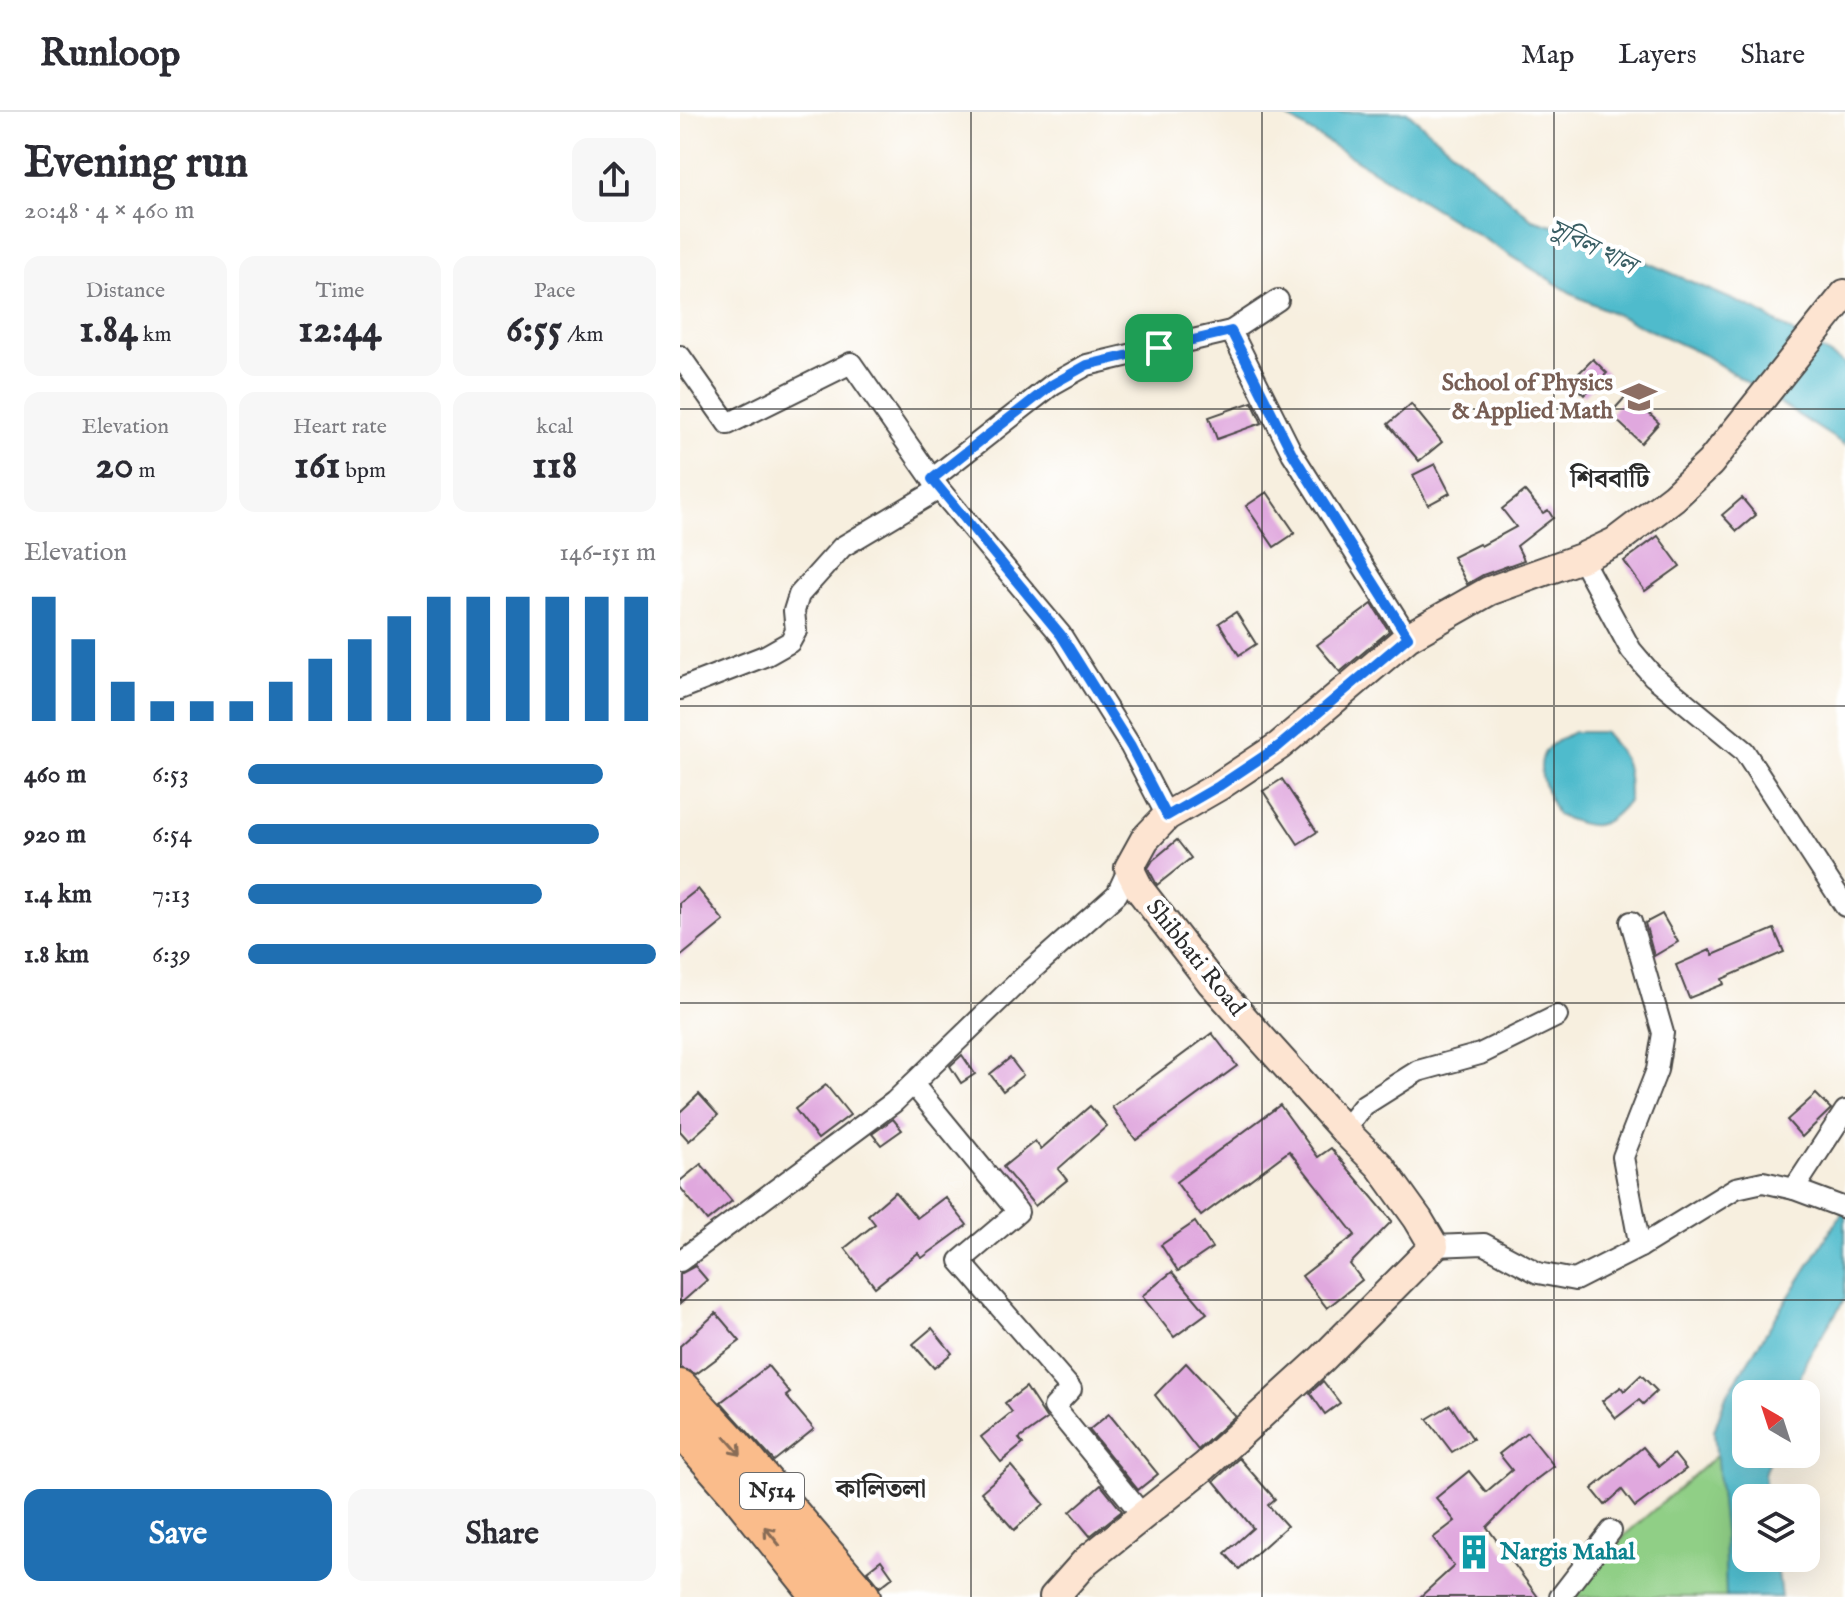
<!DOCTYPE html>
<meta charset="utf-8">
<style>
:root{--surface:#fff;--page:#f7f7f7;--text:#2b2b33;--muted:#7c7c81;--line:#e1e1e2;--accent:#1f6fb2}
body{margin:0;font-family:"IM FELL English","Noto Serif Bengali",serif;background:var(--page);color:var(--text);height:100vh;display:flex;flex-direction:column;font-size:30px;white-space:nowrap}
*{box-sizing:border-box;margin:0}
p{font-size:26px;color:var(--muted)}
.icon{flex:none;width:44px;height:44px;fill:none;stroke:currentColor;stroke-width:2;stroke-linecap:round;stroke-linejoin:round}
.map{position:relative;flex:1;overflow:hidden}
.drawer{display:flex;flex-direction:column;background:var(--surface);width:680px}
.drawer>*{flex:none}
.needle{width:52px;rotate:321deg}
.buttons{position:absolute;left:1052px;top:1268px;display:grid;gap:16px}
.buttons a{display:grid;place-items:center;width:88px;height:88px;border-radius:16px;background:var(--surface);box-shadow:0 8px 32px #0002;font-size:40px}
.pin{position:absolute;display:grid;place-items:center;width:68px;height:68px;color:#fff;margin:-34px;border-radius:16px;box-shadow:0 4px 12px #0006}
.round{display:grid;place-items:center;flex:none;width:84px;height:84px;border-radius:16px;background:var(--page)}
.overview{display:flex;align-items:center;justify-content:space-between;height:136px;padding:0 24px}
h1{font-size:44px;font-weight:700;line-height:60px}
.stats{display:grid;grid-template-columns:repeat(3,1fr);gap:12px;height:136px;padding:8px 24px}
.stats div{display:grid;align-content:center;border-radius:16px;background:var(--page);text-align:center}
.stats b{font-size:40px;font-weight:700}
.stats small{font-size:22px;font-weight:400}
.stats p{font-size:22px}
.chart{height:224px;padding:16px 24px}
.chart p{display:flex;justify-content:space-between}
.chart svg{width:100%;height:144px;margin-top:8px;stroke:var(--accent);stroke-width:6}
.cta{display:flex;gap:16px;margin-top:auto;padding:16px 24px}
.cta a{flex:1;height:92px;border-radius:16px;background:var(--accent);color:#fff;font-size:32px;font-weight:700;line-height:92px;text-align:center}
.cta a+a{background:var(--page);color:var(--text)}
ul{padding:0 24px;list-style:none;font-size:26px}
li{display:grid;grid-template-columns:128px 96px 1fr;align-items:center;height:60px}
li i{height:20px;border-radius:10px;background:var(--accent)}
header{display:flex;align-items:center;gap:48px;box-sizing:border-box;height:112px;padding:0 40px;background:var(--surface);border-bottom:2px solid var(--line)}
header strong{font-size:38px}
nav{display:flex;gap:44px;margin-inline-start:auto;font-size:28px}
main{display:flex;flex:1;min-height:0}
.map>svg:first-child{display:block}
.green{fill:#90cf86;stroke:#5e7d58;stroke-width:2}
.water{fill:#50bbcc;stroke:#3e737c;stroke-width:2}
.building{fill:#e0a8de}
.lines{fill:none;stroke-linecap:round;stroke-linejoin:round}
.street-casing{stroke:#4a4846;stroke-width:24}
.secondary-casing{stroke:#4a4846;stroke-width:32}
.highway-casing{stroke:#4a4846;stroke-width:40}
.street{stroke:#fff;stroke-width:20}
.secondary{stroke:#fde4d1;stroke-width:28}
.highway{stroke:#fabc8b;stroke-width:36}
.oneway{stroke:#886c56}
.route-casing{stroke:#fff;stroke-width:16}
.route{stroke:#1a73e8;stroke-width:10}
.grid{fill:none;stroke:#2b2b2b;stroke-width:2;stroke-opacity:0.55}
.labels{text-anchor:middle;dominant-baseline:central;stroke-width:8;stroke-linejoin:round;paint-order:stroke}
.shield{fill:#fff;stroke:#6b6b6b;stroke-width:2}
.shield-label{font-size:22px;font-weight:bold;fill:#2b2b2b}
.education-label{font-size:24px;font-weight:bold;fill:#785e54;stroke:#fff;text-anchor:end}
.street-label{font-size:24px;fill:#2b2b2b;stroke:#fff}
.culture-label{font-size:24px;font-weight:bold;fill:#0d838f;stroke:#fff;text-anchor:start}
.water-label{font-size:26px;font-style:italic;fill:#385d63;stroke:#fff}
.neighbourhood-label{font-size:26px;font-weight:bold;fill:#2b2b2b;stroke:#fff}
</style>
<header>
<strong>Runloop</strong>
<nav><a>Map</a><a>Layers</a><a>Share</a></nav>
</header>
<main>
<section class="drawer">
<div class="overview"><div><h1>Evening run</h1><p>20:48 · 4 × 460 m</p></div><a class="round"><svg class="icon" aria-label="share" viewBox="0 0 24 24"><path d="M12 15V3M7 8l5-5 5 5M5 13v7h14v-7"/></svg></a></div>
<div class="stats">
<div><p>Distance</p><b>1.84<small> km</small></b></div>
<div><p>Time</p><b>12:44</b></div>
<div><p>Pace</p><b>6:55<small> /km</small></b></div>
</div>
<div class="stats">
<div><p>Elevation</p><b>20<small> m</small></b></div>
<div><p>Heart rate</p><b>161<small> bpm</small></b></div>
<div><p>kcal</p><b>118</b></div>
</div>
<div class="chart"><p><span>Elevation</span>146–151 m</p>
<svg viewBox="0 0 160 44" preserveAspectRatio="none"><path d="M5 44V6M15 44V19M25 44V32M35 44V38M45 44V38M55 44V38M65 44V32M75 44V25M85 44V19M95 44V12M105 44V6M115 44V6M125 44V6M135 44V6M145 44V6M155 44V6"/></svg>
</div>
<ul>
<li><b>460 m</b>6:53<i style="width:87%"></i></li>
<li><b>920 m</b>6:54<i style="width:86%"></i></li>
<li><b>1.4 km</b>7:13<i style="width:72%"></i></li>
<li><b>1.8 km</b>6:39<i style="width:100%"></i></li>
</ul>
<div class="cta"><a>Save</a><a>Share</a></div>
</section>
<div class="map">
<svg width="1165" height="1485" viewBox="0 0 1165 1485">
<rect width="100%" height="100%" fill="#fff"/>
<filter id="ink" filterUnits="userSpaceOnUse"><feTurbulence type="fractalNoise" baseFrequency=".0125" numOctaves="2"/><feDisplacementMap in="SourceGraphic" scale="16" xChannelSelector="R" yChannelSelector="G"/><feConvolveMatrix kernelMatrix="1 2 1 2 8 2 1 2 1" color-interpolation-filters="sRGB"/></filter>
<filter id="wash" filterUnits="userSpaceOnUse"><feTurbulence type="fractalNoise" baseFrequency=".006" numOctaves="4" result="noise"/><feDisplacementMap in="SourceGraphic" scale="32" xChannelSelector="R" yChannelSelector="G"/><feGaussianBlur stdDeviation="1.8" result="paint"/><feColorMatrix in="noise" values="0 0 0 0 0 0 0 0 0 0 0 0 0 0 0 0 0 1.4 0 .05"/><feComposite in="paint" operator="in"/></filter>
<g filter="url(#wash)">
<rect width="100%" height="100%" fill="#f7efdf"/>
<polygon class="green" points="1045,1336 1063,1485 891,1485 899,1480 946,1422"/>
<g class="water">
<polygon points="599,0 727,0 852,107 899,121 1076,198 1165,252 1165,333 1024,243 896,184"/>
<path d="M893,620H923C947,646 949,652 949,688C922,719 915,718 877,703C869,685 852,656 867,637C872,630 885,625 893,620Z"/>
<polygon points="1165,1096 1165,1187 1127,1247 1114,1282 1066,1282 1066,1342 1091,1342 1084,1362 1087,1386 1066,1386 1066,1446 1096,1446 1101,1485 1046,1485 1044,1420 1034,1319 1046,1284"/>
</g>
<g id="blocks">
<g class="building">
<polygon points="913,247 927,261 904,283 890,270"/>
<polygon points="948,282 979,311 961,331 930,302"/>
<polygon points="572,290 582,311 537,327 529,305"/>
<polygon points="731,292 762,330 739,349 708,312"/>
<polygon points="755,352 770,381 748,393 733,363"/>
<polygon points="845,379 863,401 868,398 873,406 837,434 844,448 803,463 787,472 773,445 799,432 801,434 836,415 822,397"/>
<polygon points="587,380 615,421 594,435 566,394"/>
<polygon points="1062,386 1076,403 1057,419 1042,403"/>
<polygon points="978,424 1000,454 965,479 944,449"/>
<polygon points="692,492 709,519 660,560 637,533"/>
<polygon points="556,500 576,532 559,543 539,511"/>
<polygon points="602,667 637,720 618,732 583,679"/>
<polygon points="497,728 511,746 477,773 468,756 473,748"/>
<polygon points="18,777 44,809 0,845 0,791"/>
<polygon points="982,802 998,830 974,844 965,811"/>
<polygon points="1094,817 1104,840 1042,867 1044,872 1009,886 996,853 1030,838 1033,843"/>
<polygon points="532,921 557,954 456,1028 432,995"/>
<polygon points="282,943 295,962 281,971 270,954"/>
<polygon points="330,946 343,963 323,979 310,962"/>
<polygon points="146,973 170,1003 138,1027 115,997"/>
<polygon points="19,982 38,1003 9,1029 0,1019 0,1000"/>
<polygon points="1136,982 1151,997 1122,1025 1107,1008"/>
<polygon points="600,993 638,1045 651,1036 712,1109 670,1152 682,1168 647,1196 622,1164 675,1123 609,1039 521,1104 496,1070"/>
<polygon points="410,994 427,1014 378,1057 387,1068 355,1094 323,1055 355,1029 361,1037"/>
<polygon points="213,1007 222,1018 201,1033 192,1022"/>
<polygon points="21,1052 52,1089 27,1109 0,1075 0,1069"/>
<polygon points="215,1080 237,1106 265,1085 287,1113 242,1146 238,1141 195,1175 165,1136 195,1112 188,1103"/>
<polygon points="515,1110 532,1136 498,1159 481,1133"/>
<polygon points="15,1154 27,1168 0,1192 0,1162"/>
<polygon points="492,1160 527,1201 494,1225 462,1184"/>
<polygon points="36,1201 60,1229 16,1262 0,1256 0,1234"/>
<polygon points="252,1216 272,1241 254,1256 233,1232"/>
<polygon points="506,1251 555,1304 518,1338 475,1283"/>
<polygon points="88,1254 110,1281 106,1284 134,1317 94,1349 41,1290"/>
<polygon points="961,1263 977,1279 963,1292 959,1288 936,1306 922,1289 941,1275 944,1279"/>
<polygon points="643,1269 660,1291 645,1302 630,1281"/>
<polygon points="346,1275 367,1307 339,1327 343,1332 321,1350 301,1325 332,1300 325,1291"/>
<polygon points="770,1293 793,1327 772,1340 747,1307"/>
<polygon points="429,1302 478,1362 458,1378 409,1318"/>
<polygon points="847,1320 874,1354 846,1375 807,1415 858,1485 740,1485 774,1454 753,1426 775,1409 756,1386 789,1359 806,1380 832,1358 819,1342"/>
<polygon points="963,1335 979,1354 994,1342 1006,1357 955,1395 942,1378 925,1393 912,1377"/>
<polygon points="559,1346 595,1387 588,1393 607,1414 559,1457 545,1441 573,1416 534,1369"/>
<polygon points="331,1354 364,1392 334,1418 301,1380"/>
<polygon points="421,1373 442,1399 410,1424 390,1400"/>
<polygon points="201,1448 213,1465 200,1475 187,1459"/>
</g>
</g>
</g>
<g filter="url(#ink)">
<use href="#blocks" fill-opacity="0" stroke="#4a4846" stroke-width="2"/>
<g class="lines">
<g class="street-casing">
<g id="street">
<polyline points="551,219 612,341 728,525"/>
<polyline points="0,244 48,312 171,251 259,377 381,523 451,635 487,704"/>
<polyline points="252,367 373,272 407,253 551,219 598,188"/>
<polyline points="901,446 951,538 973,564 1064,639 1165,794"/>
<polyline points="0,577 87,543 110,530 116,519 114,499 119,483 162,435 259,377"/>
<polyline points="951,810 983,921 977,958 943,1045 960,1135"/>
<polyline points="233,972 338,1100 280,1149 391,1277 374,1295 464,1405"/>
<polyline points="664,1018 684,993 738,959 800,942 877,904"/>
<polyline points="1114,1077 1165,999"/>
<polyline points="754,1134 804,1132 858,1161 895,1168 960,1135 1056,1076 1083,1070 1114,1077 1165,1096"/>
<polyline points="0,1149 214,990 337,871 437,782 449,756"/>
<polyline points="880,1485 931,1419"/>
</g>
</g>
<g class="secondary-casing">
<polyline id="secondary" points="374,1485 406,1449 525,1354 642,1247 754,1134 738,1107 700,1054 664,1018 531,870 460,778 449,756 465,727 487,704 539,674 599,634 728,525 809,479 901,446 935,430 994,385 1030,351 1165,182"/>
</g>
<g class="highway-casing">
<g id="highway">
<polyline points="0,1276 52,1332 182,1485"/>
<polyline points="0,1315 56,1379 141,1485"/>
</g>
</g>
<use href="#street" class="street"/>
<use href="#secondary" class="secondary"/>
<use href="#highway" class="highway"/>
</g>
<defs><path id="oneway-shaft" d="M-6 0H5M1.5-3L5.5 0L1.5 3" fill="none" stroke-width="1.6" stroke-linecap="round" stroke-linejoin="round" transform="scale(2)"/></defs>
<g class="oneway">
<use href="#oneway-shaft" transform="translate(53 1334) rotate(49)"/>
<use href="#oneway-shaft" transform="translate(92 1424) rotate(-129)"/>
</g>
</g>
<g class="lines" filter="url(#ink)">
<g class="route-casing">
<polygon id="route" points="551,219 612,341 728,525 599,634 539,674 487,704 451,635 381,523 252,367 373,272 407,253"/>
</g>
<use href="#route" class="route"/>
</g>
<path class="grid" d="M291,0V1485M582,0V1485M874,0V1485M0,297H1165M0,594H1165M0,891H1165M0,1188H1165"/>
<defs>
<g id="school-bare" transform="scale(2.76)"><path d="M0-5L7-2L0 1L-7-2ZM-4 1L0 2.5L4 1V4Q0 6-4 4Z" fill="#8d6e63" stroke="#fff" stroke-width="2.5" paint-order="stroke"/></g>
<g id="building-bare" transform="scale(2.76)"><path d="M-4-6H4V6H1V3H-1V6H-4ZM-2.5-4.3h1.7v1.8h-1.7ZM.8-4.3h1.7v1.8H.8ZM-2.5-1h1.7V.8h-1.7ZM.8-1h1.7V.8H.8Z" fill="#0f9aa8" stroke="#fff" stroke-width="2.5" paint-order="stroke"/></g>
</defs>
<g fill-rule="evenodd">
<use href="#school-bare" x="959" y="285"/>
<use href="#building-bare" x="794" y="1440"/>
</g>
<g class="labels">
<rect class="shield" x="60" y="1361" width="64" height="36" rx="6"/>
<g class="shield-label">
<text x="92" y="1379">N514</text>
</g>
<g class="education-label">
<text x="933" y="271">School of Physics<tspan x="933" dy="28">&amp; Applied Math</tspan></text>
</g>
<g class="street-label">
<text transform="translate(515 846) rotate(51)">Shibbati Road</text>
</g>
<g class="culture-label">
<text x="820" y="1440">Nargis Mahal</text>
</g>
<g class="water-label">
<text transform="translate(912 135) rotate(26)">সুবিল খাল</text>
</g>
<g class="neighbourhood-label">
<text x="930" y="367">শিববাটি</text>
<text x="201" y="1377">কালিতলা</text>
</g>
</g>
</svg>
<div class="buttons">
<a><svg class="needle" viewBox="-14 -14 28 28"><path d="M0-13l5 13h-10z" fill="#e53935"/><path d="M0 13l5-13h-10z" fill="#7c7c81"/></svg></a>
<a><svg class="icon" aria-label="layers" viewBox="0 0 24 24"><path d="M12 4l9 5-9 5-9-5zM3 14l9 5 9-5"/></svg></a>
</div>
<div class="pin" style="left:479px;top:236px;background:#1e9e55"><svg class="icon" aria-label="arrive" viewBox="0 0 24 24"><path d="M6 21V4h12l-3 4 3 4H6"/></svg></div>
</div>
</main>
